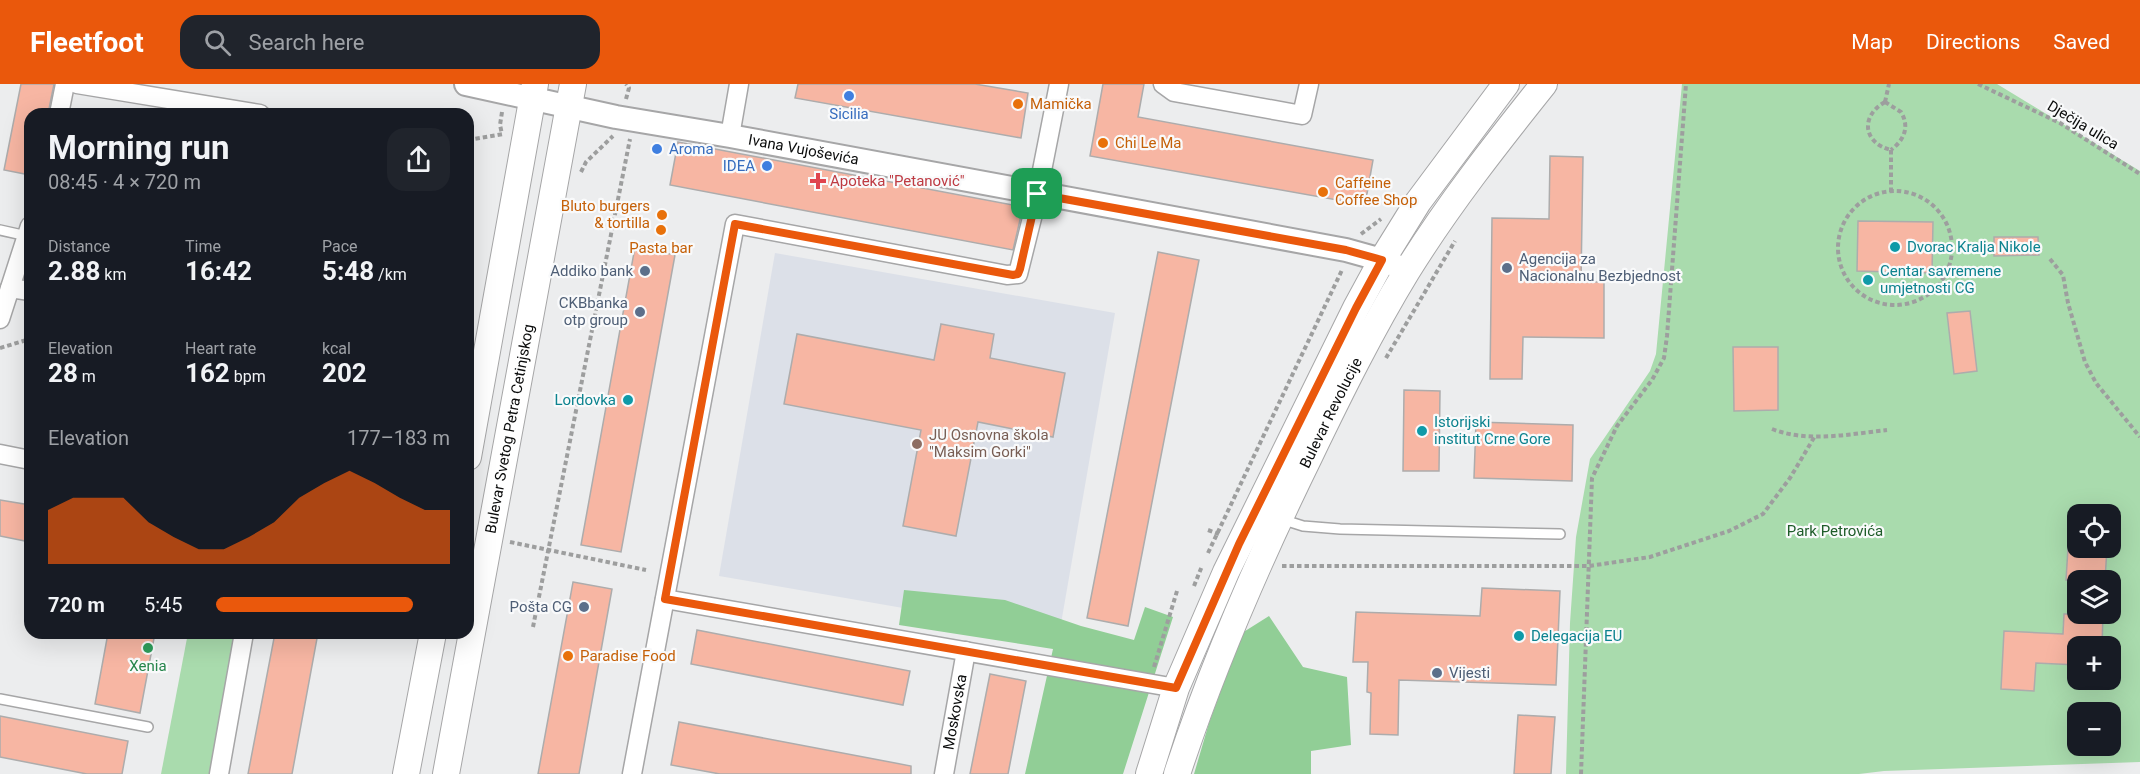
<!DOCTYPE html>
<meta charset="utf-8">
<style>
:root{--surface:#171b24;--page:#20242c;--text:#f1f3f6;--muted:#9ea1a6;--accent:#ea580c}
body{margin:0;font-family:Roboto,sans-serif;background:var(--page);color:var(--text);height:100vh;display:flex;flex-direction:column;font-size:22px;white-space:nowrap}
*{box-sizing:border-box;margin:0}
p{font-size:20px;color:var(--muted)}
.icon{flex:none;width:33px;height:33px;fill:none;stroke:currentColor;stroke-width:2;stroke-linecap:round;stroke-linejoin:round}
.map{position:relative;flex:1;overflow:hidden}
.panel{position:absolute;left:24px;top:24px;width:450px;height:531px;display:flex;flex-direction:column;background:var(--surface);border-radius:18px;box-shadow:0 6px 24px #0002}
.panel>*{flex:none}
.buttons{position:absolute;left:2067px;top:420px;display:grid;gap:12px}
.buttons a{display:grid;place-items:center;width:54px;height:54px;border-radius:12px;background:var(--surface);box-shadow:0 6px 24px #0002;font-size:30px}
.pin{position:absolute;display:grid;place-items:center;width:51px;height:51px;color:#fff;margin:-26px;border-radius:12px;box-shadow:0 3px 9px #0006}
.round{display:grid;place-items:center;flex:none;width:63px;height:63px;border-radius:18px;background:var(--page)}
.overview{display:flex;align-items:center;justify-content:space-between;height:102px;padding:0 24px}
h1{font-size:33px;font-weight:700;line-height:45px}
.metrics{display:grid;grid-template-columns:repeat(3,1fr);gap:9px;height:102px;padding:6px 24px}
.metrics div{display:grid;align-content:center}
.metrics b{font-size:26px;font-weight:700}
.metrics small{font-size:16px;font-weight:400}
.metrics p{font-size:16px}
.chart{height:168px;padding:12px 24px}
.chart p{display:flex;justify-content:space-between}
.chart svg{width:100%;height:108px;margin-top:6px;fill:var(--accent);opacity:.7}
ul{padding:0 24px;list-style:none;font-size:20px}
li{display:grid;grid-template-columns:96px 72px 1fr;align-items:center;height:45px}
li i{height:15px;border-radius:8px;background:var(--accent)}
header{display:flex;align-items:center;gap:36px;box-sizing:border-box;height:84px;padding:0 30px;background:var(--accent);color:#fff}
header strong{font-size:28px}
nav{display:flex;gap:33px;margin-inline-start:auto;font-size:21px}
.search{width:420px;height:54px;background:var(--page);display:flex;align-items:center;gap:15px;box-sizing:border-box;padding:0 21px;border-radius:18px;color:var(--muted);font-size:22px}
.map>svg:first-child{display:block}
.built{fill:#dce0e8}
.green{fill:#a9dbad;fill-rule:evenodd}
.forest{fill:#91ce96}
.building{fill:#f7b6a3;stroke:#adacac;stroke-width:1.5}
.lines{fill:none;stroke-linecap:round;stroke-linejoin:round}
.service-casing{stroke:#a6a6a7;stroke-width:12}
.minor-casing{stroke:#a6a6a7;stroke-width:21}
.tertiary-casing{stroke:#a6a6a7;stroke-width:26}
.secondary-casing{stroke:#a6a6a7;stroke-width:28}
.path{stroke:#9d9e9e;stroke-width:4;stroke-dasharray:4.5 3;stroke-linecap:butt}
.service{stroke:#fff;stroke-width:9}
.minor{stroke:#fff;stroke-width:18}
.tertiary{stroke:#fff;stroke-width:22}
.secondary{stroke:#fff;stroke-width:26}
.route-casing{stroke:#fff;stroke-width:12}
.route{stroke:#ea580c;stroke-width:8}
.shop-dot{fill:#3f7fe0;stroke:#f9fafb;stroke-width:2}
.food-dot{fill:#e8710a;stroke:#f9fafb;stroke-width:2}
.health-dot{fill:#e0444e;stroke:#f9fafb;stroke-width:2}
.culture-dot{fill:#0f9aa8;stroke:#f9fafb;stroke-width:2}
.service-dot{fill:#5c6f8a;stroke:#f9fafb;stroke-width:2}
.education-dot{fill:#8d6e63;stroke:#f9fafb;stroke-width:2}
.leisure-dot{fill:#2e9e5b;stroke:#f9fafb;stroke-width:2}
.labels{text-anchor:middle;dominant-baseline:central;stroke-width:4.5;stroke-linejoin:round;paint-order:stroke}
.food-label{font-size:15px;fill:#c56008;stroke:#f9fafb;text-anchor:start}
.shop-label{font-size:15px;fill:#366cbe;stroke:#f9fafb}
.street-label{font-size:15px;fill:#0b0c0c;stroke:#f9fafb}
.health-label{font-size:15px;fill:#be3a42;stroke:#f9fafb;text-anchor:start}
.culture-label{font-size:15px;fill:#0d838f;stroke:#f9fafb;text-anchor:start}
.service-label{font-size:15px;fill:#4e5e75;stroke:#f9fafb;text-anchor:end}
.education-label{font-size:15px;fill:#785e54;stroke:#f9fafb;text-anchor:start}
.park-label{font-size:15px;fill:#1e5c29;stroke:#f9fafb}
.leisure-label{font-size:15px;fill:#27864d;stroke:#f9fafb}
</style>
<header>
<strong>Fleetfoot</strong>
<div class="search"><svg class="icon" aria-label="search" viewBox="0 0 24 24"><circle cx="10" cy="10" r="6"/><path d="M15 15l6 6"/></svg>Search here</div>
<nav><a>Map</a><a>Directions</a><a>Saved</a></nav>
</header>
<div class="map">
<svg width="2140" height="690" viewBox="0 0 2140 690">
<rect width="100%" height="100%" fill="#ecedee"/>
<polygon class="built" points="775,169 1115,229 1059,551 719,492"/>
<g class="green">
<path d="M1682,0H1997L2140,87V678L1884,687L1859,690H1566L1570,539L1576,453L1590,375L1650,287L1656,270ZM2078,430H2110V464H2078ZM2078,496H2110V530H2078ZM2078,562H2110V596H2078ZM2078,628H2110V662H2078Z"/>
<polygon points="188,549 236,549 210,690 161,690"/>
</g>
<g class="forest">
<polygon points="904,506 1005,516 1081,542 1134,556 1145,523 1173,533 1123,690 1025,690 1053,565 899,541"/>
<polygon points="1269,532 1303,583 1347,593 1351,661 1311,667 1311,690 1194,690 1209,639 1242,549"/>
</g>
<g class="building">
<polygon points="21,0 54,0 48,30 30,30 30,91 4,86"/>
<polygon points="798,0 975,0 1028,9 1021,54 795,14"/>
<polygon points="1103,0 1144,0 1138,33 1373,76 1365,121 1090,72"/>
<polygon points="678,58 1023,123 1013,166 670,101"/>
<polygon points="1550,72 1583,73 1581,198 1604,198 1604,254 1523,253 1522,295 1490,295 1492,134 1549,135"/>
<polygon points="1858,137 1933,138 1932,189 1857,187"/>
<polygon points="1994,153 2038,153 2039,171 1994,172"/>
<polygon points="635,163 675,171 621,468 581,461"/>
<polygon points="1158,168 1199,176 1128,542 1087,534"/>
<polygon points="1970,227 1977,287 1954,290 1947,229"/>
<polygon points="941,240 994,250 990,274 1065,289 1053,353 978,338 956,452 903,442 921,346 784,320 797,250 934,276"/>
<polygon points="1733,263 1778,263 1778,326 1734,327"/>
<polygon points="1404,306 1440,307 1439,387 1403,387"/>
<polygon points="1476,338 1573,341 1572,397 1474,394"/>
<polygon points="0,416 30,421 30,458 0,452"/>
<polygon points="2068,464 2107,464 2105,496 2066,496"/>
<polygon points="573,498 612,505 579,690 538,690"/>
<polygon points="1482,504 1560,507 1556,601 1399,596 1398,651 1370,650 1371,609 1367,608 1368,578 1353,578 1356,528 1480,532"/>
<polygon points="2064,530 2103,530 2102,562 2078,562 2078,581 2036,579 2034,607 2001,605 2004,547 2063,550"/>
<polygon points="697,546 910,587 903,621 691,580"/>
<polygon points="108,549 155,549 140,629 95,620"/>
<polygon points="275,549 318,549 292,690 248,690"/>
<polygon points="990,590 1026,597 1008,690 970,690"/>
<polygon points="1518,631 1555,633 1551,690 1514,690"/>
<polygon points="0,632 128,657 122,690 87,690 0,673"/>
<polygon points="679,638 911,682 911,690 720,690 671,681"/>
</g>
<g class="lines">
<g class="service-casing">
<g id="service">
<polyline points="0,146 27,152"/>
<polyline points="1281,435 1303,442 1340,445 1560,450"/>
<polyline points="0,615 148,643"/>
</g>
</g>
<g class="minor-casing">
<g id="minor">
<polyline points="77,0 260,30"/>
<polyline points="1163,0 1174,8 1302,31 1309,0"/>
<polyline points="59,30 65,0"/>
<polyline points="730,52 739,0"/>
<polyline points="10,204 30,207"/>
<polyline points="0,235 30,142"/>
<polyline points="0,370 30,376"/>
<polyline points="665,515 1176,604"/>
<polyline points="219,690 244,549"/>
<polyline points="632,690 735,140 1007,191 1018,190 1035,122 1059,0"/>
<path id="s1" d="M944,690L966,567"/>
</g>
</g>
<g class="tertiary-casing">
<g id="tertiary">
<path id="s2" d="M466,0L616,33L730,52L1346,166L1382,176L1397,182"/>
</g>
</g>
<g class="secondary-casing">
<g id="secondary">
<polyline points="468,373 535,0"/>
<polyline points="406,690 433,549"/>
<path id="s3" d="M446,690L573,0"/>
<polyline points="1149,690 1176,604 1226,488 1356,224 1382,176 1418,118 1506,0"/>
<path id="s4" d="M1177,690C1213,580 1259,475 1310,371C1340,309 1371,246 1407,187C1448,121 1496,60 1544,0"/>
</g>
</g>
<g class="path">
<polyline points="1978,0 2060,39 2140,90"/>
<polyline points="626,15 629,4 626,0"/>
<path d="M1885,18C1860,32 1863,59 1891,66"/>
<path d="M1885,18L1901,28C1910,43 1904,56 1891,66"/>
<polyline points="1885,18 1889,0"/>
<polyline points="502,28 500,41 502,50"/>
<polyline points="468,56 503,50"/>
<polyline points="1891,66 1891,108"/>
<polyline points="581,88 586,78 613,52"/>
<circle cx="1895" cy="164" r="57"/>
<polyline points="1361,150 1381,135"/>
<polyline points="2050,175 2063,191 2068,219 2085,278 2096,299 2140,353"/>
<polyline points="0,264 30,255"/>
<polyline points="1386,274 1455,157"/>
<path d="M1772,345C1808,359 1850,350 1887,346"/>
<polyline points="1208,446 1219,450"/>
<polyline points="510,458 646,486"/>
<polyline points="1208,469 1342,186"/>
<polyline points="1282,482 1589,482 1650,473 1729,447 1763,430 1790,394 1815,352"/>
<polyline points="1194,502 1202,482"/>
<polyline points="533,543 630,55"/>
<polyline points="1154,583 1177,507"/>
<polyline points="1581,690 1592,394 1617,342 1652,296 1664,274 1667,252 1686,0"/>
</g>
<use href="#service" class="service"/>
<use href="#minor" class="minor"/>
<use href="#tertiary" class="tertiary"/>
<use href="#secondary" class="secondary"/>
</g>
<g class="lines">
<g class="route-casing">
<polygon id="route" points="1037,110 1346,166 1382,176 1356,224 1239,460 1176,604 665,515 735,140 1013,191 1018,190 1020,185"/>
</g>
<use href="#route" class="route"/>
</g>
<g class="shop-dot">
<circle cx="849" cy="12" r="6"/>
<circle cx="657" cy="65" r="6"/>
<circle cx="767" cy="82" r="6"/>
</g>
<g class="food-dot">
<circle cx="1018" cy="20" r="6"/>
<circle cx="1103" cy="59" r="6"/>
<circle cx="1323" cy="108" r="6"/>
<circle cx="662" cy="131" r="6"/>
<circle cx="661" cy="146" r="6"/>
<circle cx="568" cy="572" r="6"/>
</g>
<path class="health-dot" d="M815 88h6v6h6v6h-6v6h-6v-6h-6v-6h6z"/>
<g class="culture-dot">
<circle cx="1895" cy="163" r="6"/>
<circle cx="1868" cy="196" r="6"/>
<circle cx="628" cy="316" r="6"/>
<circle cx="1422" cy="347" r="6"/>
<circle cx="1519" cy="552" r="6"/>
</g>
<g class="service-dot">
<circle cx="1507" cy="184" r="6"/>
<circle cx="645" cy="187" r="6"/>
<circle cx="640" cy="228" r="6"/>
<circle cx="584" cy="523" r="6"/>
<circle cx="1437" cy="589" r="6"/>
</g>
<circle class="education-dot" cx="917" cy="360" r="6"/>
<circle class="leisure-dot" cx="148" cy="564" r="6"/>
<g class="labels">
<g class="food-label">
<text x="1030" y="20">Mamička</text>
<text x="1115" y="59">Chi Le Ma</text>
<text x="1335" y="99">Caffeine<tspan x="1335" dy="17">Coffee Shop</tspan></text>
<text x="650" y="122" text-anchor="end">Bluto burgers<tspan x="650" dy="17">&amp; tortilla</tspan></text>
<text x="661" y="164" text-anchor="middle">Pasta bar</text>
<text x="580" y="572">Paradise Food</text>
</g>
<g class="shop-label">
<text x="849" y="30">Sicilia</text>
<text x="669" y="65" text-anchor="start">Aroma</text>
<text x="755" y="82" text-anchor="end">IDEA</text>
</g>
<g class="street-label">
<text transform="translate(2083 41) rotate(31)">Dječija ulica</text>
<text stroke="none"><textPath href="#s2" startOffset="344">Ivana Vujoševića</textPath></text>
<text stroke="none"><textPath href="#s4" startOffset="393">Bulevar Revolucije</textPath></text>
<text stroke="none"><textPath href="#s3" startOffset="351">Bulevar Svetog Petra Cetinjskog</textPath></text>
<text stroke="none"><textPath href="#s1" startOffset="63">Moskovska</textPath></text>
</g>
<g class="health-label">
<text x="830" y="97">Apoteka "Petanović"</text>
</g>
<g class="culture-label">
<text x="1907" y="163">Dvorac Kralja Nikole</text>
<text x="1880" y="187">Centar savremene<tspan x="1880" dy="17">umjetnosti CG</tspan></text>
<text x="616" y="316" text-anchor="end">Lordovka</text>
<text x="1434" y="338">Istorijski<tspan x="1434" dy="17">institut Crne Gore</tspan></text>
<text x="1531" y="552">Delegacija EU</text>
</g>
<g class="service-label">
<text x="1519" y="175" text-anchor="start">Agencija za<tspan x="1519" dy="17">Nacionalnu Bezbjednost</tspan></text>
<text x="633" y="187">Addiko bank</text>
<text x="628" y="219">CKBbanka<tspan x="628" dy="17">otp group</tspan></text>
<text x="572" y="523">Pošta CG</text>
<text x="1449" y="589" text-anchor="start">Vijesti</text>
</g>
<g class="education-label">
<text x="929" y="351">JU Osnovna škola<tspan x="929" dy="17">"Maksim Gorki"</tspan></text>
</g>
<g class="park-label">
<text x="1835" y="447">Park Petrovića</text>
</g>
<g class="leisure-label">
<text x="148" y="582">Xenia</text>
</g>
</g>
</svg>
<div class="buttons">
<a><svg class="icon" aria-label="locate" viewBox="0 0 24 24"><circle cx="12" cy="12" r="6"/><path d="M12 2v4M12 18v4M2 12h4M18 12h4"/></svg></a>
<a><svg class="icon" aria-label="layers" viewBox="0 0 24 24"><path d="M12 4l9 5-9 5-9-5zM3 14l9 5 9-5"/></svg></a>
<a>+</a>
<a>−</a>
</div>
<div class="pin" style="left:1037px;top:110px;background:#1e9e55"><svg class="icon" aria-label="arrive" viewBox="0 0 24 24"><path d="M6 21V4h12l-3 4 3 4H6"/></svg></div>
<section class="panel">
<div class="overview"><div><h1>Morning run</h1><p>08:45 · 4 × 720 m</p></div><a class="round"><svg class="icon" aria-label="share" viewBox="0 0 24 24"><path d="M12 15V3M7 8l5-5 5 5M5 13v7h14v-7"/></svg></a></div>
<div class="metrics">
<div><p>Distance</p><b>2.88<small> km</small></b></div>
<div><p>Time</p><b>16:42</b></div>
<div><p>Pace</p><b>5:48<small> /km</small></b></div>
</div>
<div class="metrics">
<div><p>Elevation</p><b>28<small> m</small></b></div>
<div><p>Heart rate</p><b>162<small> bpm</small></b></div>
<div><p>kcal</p><b>202</b></div>
</div>
<div class="chart"><p><span>Elevation</span>177–183 m</p>
<svg viewBox="0 0 160 44" preserveAspectRatio="none"><path d="M0 44V22L10 17L20 17L30 17L40 27L50 33L60 38L70 38L80 33L90 27L100 17L110 11L120 6L130 11L140 17L150 22L160 22V44z"/></svg>
</div>
<ul>
<li><b>720 m</b>5:45<i style="width:84%"></i></li>
</ul>
</section>
</div>
